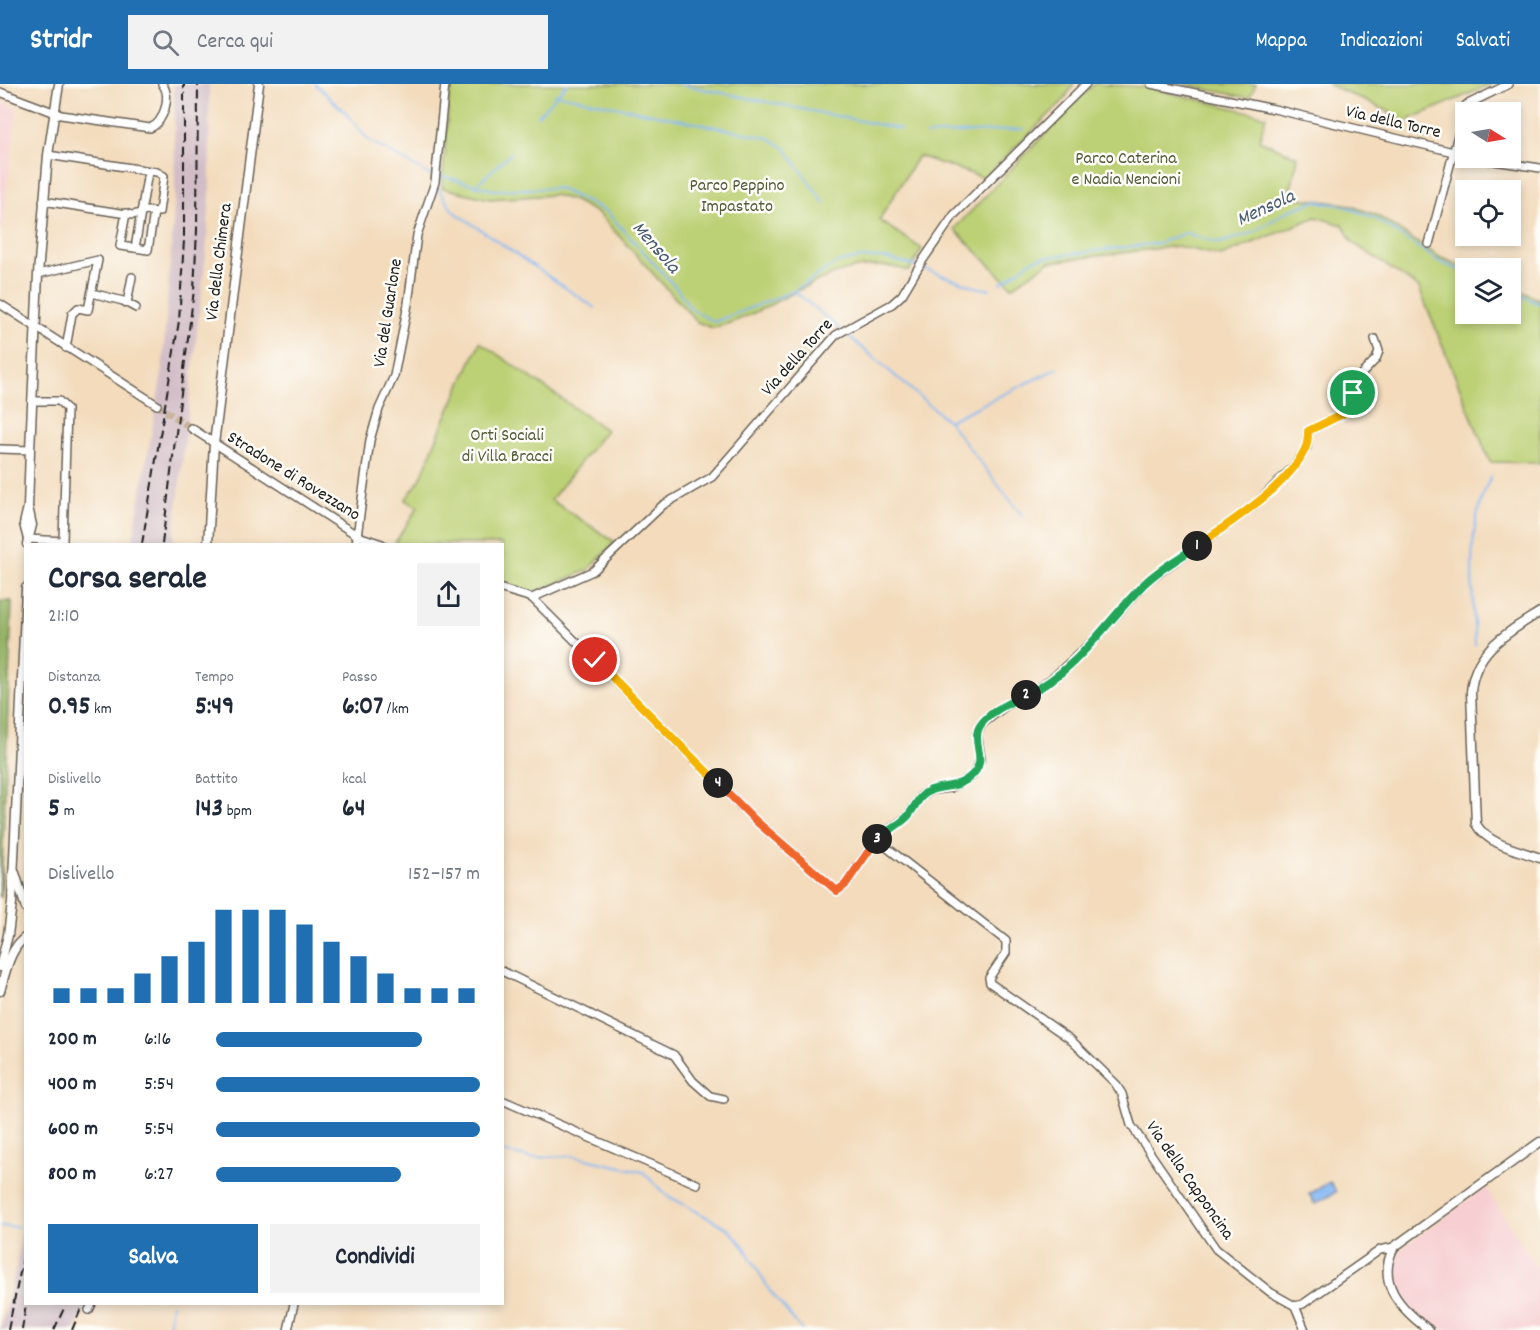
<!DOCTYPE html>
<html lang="it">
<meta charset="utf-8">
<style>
:root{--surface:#fff;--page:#f2f2f3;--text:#1f2937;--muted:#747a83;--accent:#1f6fb2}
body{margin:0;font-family:Dekko,sans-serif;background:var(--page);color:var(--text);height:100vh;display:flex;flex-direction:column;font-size:22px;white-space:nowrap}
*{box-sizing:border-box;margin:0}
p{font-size:20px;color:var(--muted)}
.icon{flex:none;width:33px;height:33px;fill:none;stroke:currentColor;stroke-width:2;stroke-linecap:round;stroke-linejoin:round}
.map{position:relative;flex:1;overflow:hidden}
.drawer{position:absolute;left:24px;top:459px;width:480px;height:762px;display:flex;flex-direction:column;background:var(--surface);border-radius:0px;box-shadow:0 3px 9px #0003}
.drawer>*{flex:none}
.needle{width:39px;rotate:101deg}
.controls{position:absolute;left:1455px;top:18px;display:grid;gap:12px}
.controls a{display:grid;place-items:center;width:66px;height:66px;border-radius:0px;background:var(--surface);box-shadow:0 3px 9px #0003;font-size:30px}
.pin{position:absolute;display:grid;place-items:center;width:51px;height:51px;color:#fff;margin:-26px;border:3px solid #fff;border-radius:50%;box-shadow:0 2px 6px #0007}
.km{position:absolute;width:30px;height:30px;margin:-15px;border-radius:50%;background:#222;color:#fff;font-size:16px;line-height:30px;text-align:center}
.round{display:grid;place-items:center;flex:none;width:63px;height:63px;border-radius:0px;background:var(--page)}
.head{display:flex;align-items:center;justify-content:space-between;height:102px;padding:0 24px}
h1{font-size:33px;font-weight:700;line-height:45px}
.figures{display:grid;grid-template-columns:repeat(3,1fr);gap:9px;height:102px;padding:6px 24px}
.figures div{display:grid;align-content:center}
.figures b{font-size:26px;font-weight:700}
.figures small{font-size:16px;font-weight:400}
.figures p{font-size:16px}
.chart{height:168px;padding:12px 24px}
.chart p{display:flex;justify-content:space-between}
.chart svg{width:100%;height:108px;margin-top:6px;stroke:var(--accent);stroke-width:6}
.action{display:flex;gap:12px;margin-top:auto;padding:12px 24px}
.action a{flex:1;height:69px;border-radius:0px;background:var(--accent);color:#fff;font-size:24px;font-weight:700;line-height:69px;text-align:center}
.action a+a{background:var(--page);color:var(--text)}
ul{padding:0 24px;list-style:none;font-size:20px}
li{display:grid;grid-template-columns:96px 72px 1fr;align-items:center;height:45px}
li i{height:15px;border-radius:8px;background:var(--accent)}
header{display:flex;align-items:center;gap:36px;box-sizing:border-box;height:84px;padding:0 30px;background:var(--accent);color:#fff}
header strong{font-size:28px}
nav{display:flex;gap:33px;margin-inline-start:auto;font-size:21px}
.search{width:420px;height:54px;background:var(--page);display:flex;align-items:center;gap:15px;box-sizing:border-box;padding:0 21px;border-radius:0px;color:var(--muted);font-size:22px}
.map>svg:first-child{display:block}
.built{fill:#f7cfd2}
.industrial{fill:#d2bdc6}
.green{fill:#bcd074;stroke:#6c7648;stroke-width:1.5}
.forest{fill:#95b266;stroke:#586741;stroke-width:1.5}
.water{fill:#85b8f2;stroke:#506a87;stroke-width:1.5}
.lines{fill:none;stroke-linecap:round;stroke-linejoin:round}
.stream{stroke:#85b8f2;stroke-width:2}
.minor-tunnel{stroke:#c8b59c;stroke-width:7;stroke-dasharray:7 3.5;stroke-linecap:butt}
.minor-casing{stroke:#675f54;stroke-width:10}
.tertiary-casing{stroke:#675f54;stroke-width:11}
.minor{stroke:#fff;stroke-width:7}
.tertiary{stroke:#fff;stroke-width:8}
.rail{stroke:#1c1c1c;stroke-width:2;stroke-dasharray:9 4.5;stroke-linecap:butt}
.split-1-casing{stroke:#fff;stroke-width:12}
.split-2-casing{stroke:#fff;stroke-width:12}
.split-3-casing{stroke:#fff;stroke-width:12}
.split-4-casing{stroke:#fff;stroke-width:12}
.split-5-casing{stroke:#fff;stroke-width:12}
.split-1{stroke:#f5b400;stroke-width:8}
.split-2{stroke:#22a559;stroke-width:8}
.split-3{stroke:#22a559;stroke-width:8}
.split-4{stroke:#f0652b;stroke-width:8}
.split-5{stroke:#f5b400;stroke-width:8}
.labels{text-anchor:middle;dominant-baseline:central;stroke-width:5;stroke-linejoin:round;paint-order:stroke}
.street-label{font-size:18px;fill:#1c1c1c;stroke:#fdfcf7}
.park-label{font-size:18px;fill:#545b3b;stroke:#fdfcf7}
.water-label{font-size:20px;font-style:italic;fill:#465a72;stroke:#fdfcf7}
</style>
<header>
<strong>Stridr</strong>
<div class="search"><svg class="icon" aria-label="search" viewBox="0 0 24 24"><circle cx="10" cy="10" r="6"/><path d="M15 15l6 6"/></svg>Cerca qui</div>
<nav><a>Mappa</a><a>Indicazioni</a><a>Salvati</a></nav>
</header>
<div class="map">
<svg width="1540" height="1246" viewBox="0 0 1540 1246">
<rect width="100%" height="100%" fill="#fdfcf7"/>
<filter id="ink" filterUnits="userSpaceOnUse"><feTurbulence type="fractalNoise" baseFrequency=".0167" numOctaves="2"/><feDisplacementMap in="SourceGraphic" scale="12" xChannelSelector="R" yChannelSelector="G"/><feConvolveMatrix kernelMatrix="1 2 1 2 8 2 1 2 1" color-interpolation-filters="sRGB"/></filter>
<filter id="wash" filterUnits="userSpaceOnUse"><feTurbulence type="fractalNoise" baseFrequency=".008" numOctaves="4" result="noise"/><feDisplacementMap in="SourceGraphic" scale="24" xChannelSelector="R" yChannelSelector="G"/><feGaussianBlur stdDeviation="1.35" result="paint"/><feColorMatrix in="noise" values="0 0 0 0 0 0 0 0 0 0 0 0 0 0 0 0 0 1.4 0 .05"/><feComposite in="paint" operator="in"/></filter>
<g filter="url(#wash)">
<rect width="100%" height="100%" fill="#f3dbbc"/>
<g class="built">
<polygon points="0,17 17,24 2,145 0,145"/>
<polygon points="1485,1103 1536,1182 1540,1184 1540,1246 1436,1246 1413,1228 1397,1209 1391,1194 1397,1168"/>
</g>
<g class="industrial">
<polygon points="174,0 209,0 210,112 206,169 173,460 132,460 162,289 175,112"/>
<polygon points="25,1122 26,1220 87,1220 75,1246 0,1246 17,1179"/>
</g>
<g class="green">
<path d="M450,0H1074L1063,17L984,94L918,72L879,136L922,165L909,187C838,163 779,229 712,244L697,238L599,130L575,117L554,111L490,115L442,104Z"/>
<polygon points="1095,0 1145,3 1266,32 1259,56 1298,73 1289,113 1345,120 1376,131 1439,173 1466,184 1466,230 1510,230 1511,203 1540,216 1540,379 1490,378 1419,204 1352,158 1343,141 1316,133 1221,172 1177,162 1049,178 1012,203 954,145 1084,9"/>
<polygon points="1182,0 1256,0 1249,14"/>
<polygon points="1327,0 1492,0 1406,37 1390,33 1390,28"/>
<polygon points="480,258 606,346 551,416 615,458 588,486 531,510 503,500 502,460 394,460 418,423 405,416 420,396 443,339"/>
</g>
<polygon class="forest" points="0,517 12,517 1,813 0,813"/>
<polygon class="water" points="1330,1098 1336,1108 1315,1120 1309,1110"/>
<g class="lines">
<g class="stream">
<polyline points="315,0 346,29 368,56 430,91 446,93 493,106 558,104 606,127 678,206 691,225 714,238 794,207 836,179 859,174 884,174 916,182"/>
<polyline points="678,0 900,45"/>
<polyline points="555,10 769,54 785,64 824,119"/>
<polyline points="537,32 567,0"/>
<polyline points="926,51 1024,45"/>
<polyline points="440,92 437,103 453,127 595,224"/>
<polyline points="476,101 511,69"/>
<polyline points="921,184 979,204 990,205"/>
<polyline points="1001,199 1031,177 1040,174 1159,159 1185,149 1219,159 1252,149 1286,128 1315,117 1344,122 1376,135 1440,178 1466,188"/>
<polyline points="794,207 840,245"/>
<polyline points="1510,207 1540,220"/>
<polyline points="845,249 948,337 1024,434"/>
<polyline points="948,337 1058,284"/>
<path d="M1475,561C1473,505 1464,444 1491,392"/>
<polyline points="502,1068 533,1074 573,1072 643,1088 666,1111 729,1145 745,1164 769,1206 802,1246"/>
<polyline points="0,1142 18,1143"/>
<polyline points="169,1246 172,1220"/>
</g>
</g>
</g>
<g filter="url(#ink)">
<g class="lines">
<polyline class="minor-tunnel" points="157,321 191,344"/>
<g class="minor-casing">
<g id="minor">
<polyline points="1151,0 1274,25 1466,71"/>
<path d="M0,8L61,31L150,44C164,39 172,11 162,0"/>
<polyline points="1474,74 1540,84"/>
<polyline points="148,88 135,164 148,166 154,128"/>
<polyline points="43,117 133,131 147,127 159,128 164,92 157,88 48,71"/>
<polyline points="126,129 120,162 135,164"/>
<polyline points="1429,160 1466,21 1509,0"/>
<polyline points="38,190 98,176 88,226 78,224 72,230 66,264"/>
<polyline points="92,209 123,217 136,224"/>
<polyline points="127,219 132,193"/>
<polyline points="0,220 157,321"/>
<polyline points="191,344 358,452 382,460"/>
<polyline points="0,365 30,366"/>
<polyline points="28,455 63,457 67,325 59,317 32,317"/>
<polyline points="356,460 370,356 379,325 394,292 408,220 417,151 435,98 445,0"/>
<polyline points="502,505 532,514 757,738 837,807 845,801 876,755 908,732 921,712 932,706 951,704 972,692 981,675 977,649 982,640 1012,617 1035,607 1056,591 1097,553 1146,498 1255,421 1294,382 1307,363 1308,347 1343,330 1353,309 1356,296 1376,275 1379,267 1375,255"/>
<polyline points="532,514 593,487 663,421 712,393 836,251 892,220 902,211 921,179 954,131 1086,0"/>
<polyline points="876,755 1006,857 1006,869 989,894 990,899 1070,955 1115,999 1122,1010 1131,1041 1216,1165 1270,1208 1295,1222"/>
<polyline points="502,887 674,971 693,997 710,1012 724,1015"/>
<polyline points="502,1016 697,1100"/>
<polyline points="1295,1222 1303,1220 1380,1166 1394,1163"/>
<polyline points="1295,1222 1305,1246"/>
<polyline points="89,1226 92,1220"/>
<polyline points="288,1246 294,1220"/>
</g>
</g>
<g class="tertiary-casing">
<g id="tertiary">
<polyline points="28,455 24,440 28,423"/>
<polyline points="27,460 32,441 28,423 30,366 38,190 48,71 59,0"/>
<polyline points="208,460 214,360 259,0"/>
<path d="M1540,528C1507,549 1474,566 1471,608L1476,740C1488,761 1518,766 1540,774"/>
<polyline points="15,789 26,824"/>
<polyline points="0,883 8,851 12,819 26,504"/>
<path d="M0,907C5,890 10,863 26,853"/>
<path d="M1429,1246C1401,1225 1375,1199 1394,1163L1540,1058"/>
</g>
</g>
<use href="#minor" class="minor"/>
<use href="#tertiary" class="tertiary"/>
<g class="rail">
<polyline points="142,460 179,237 184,156 184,0"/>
<polyline points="162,460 194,206 197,146 198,0"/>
<polyline points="8,1246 26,1160"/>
<polyline points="22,1246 26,1220"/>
<polyline points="54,1246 66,1220"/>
<polyline points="72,1246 83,1220"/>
</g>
</g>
</g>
<g class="lines" filter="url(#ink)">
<g class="split-1-casing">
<path id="split-1" d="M1197,462C1230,438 1288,403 1305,365C1308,360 1308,353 1308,347L1343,330L1353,309"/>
</g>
<g class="split-2-casing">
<path id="split-2" d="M1026,611C1075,589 1107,537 1144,500C1159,485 1180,474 1197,462"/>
</g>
<g class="split-3-casing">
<path id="split-3" d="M877,755C886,748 899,741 907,733C916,723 917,712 931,706C946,701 960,704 973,690C987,675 973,661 978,646C984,630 1012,617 1026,611"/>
</g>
<g class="split-4-casing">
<polyline id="split-4" points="718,699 757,738 837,807 845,801 877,755"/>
</g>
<g class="split-5-casing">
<polyline id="split-5" points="595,576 718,699"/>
</g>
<use href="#split-1" class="split-1"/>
<use href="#split-2" class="split-2"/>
<use href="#split-3" class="split-3"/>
<use href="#split-4" class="split-4"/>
<use href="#split-5" class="split-5"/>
</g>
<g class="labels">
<g class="street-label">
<text transform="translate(1393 39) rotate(13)">Via della Torre</text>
<text transform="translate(220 178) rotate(-83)">Via della Chimera</text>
<text transform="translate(389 229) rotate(-81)">Via del Guarlone</text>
<text transform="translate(798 274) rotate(-48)">Via della Torre</text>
<text transform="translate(293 393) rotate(32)">Stradone di Rovezzano</text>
<text transform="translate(1189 1097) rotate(55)">Via della Capponcina</text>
</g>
<g class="park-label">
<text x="1126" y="75">Parco Caterina<tspan x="1126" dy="21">e Nadia Nencioni</tspan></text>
<text x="737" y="102">Parco Peppino<tspan x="737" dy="21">Impastato</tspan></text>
<text x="507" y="352">Orti Sociali<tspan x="507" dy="21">di Villa Bracci</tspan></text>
</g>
<g class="water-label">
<text transform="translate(1266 125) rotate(-25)">Mensola</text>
<text transform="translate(655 164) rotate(49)">Mensola</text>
</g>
</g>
</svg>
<div class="controls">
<a><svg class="needle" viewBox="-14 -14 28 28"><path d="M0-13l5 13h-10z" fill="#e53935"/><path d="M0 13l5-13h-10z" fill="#747a83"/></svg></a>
<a><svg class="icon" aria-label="locate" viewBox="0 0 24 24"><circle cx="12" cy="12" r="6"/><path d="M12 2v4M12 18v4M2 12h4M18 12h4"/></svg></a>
<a><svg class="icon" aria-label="layers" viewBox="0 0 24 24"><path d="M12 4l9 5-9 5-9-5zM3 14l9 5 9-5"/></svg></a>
</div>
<div class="pin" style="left:1353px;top:309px;background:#1e9e55"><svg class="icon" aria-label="arrive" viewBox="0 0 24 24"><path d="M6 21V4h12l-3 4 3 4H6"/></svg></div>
<div class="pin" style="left:595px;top:576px;background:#d93025"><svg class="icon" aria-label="check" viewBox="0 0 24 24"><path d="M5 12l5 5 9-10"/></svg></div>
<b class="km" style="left:1197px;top:462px">1</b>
<b class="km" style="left:1026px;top:611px">2</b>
<b class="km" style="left:877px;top:755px">3</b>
<b class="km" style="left:718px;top:699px">4</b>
<section class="drawer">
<div class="head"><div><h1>Corsa serale</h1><p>21:10</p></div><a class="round"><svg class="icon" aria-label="share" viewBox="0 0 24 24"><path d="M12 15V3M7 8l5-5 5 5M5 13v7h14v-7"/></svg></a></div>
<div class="figures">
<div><p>Distanza</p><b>0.95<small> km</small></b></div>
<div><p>Tempo</p><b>5:49</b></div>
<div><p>Passo</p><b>6:07<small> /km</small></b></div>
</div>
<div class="figures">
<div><p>Dislivello</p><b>5<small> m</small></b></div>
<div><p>Battito</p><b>143<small> bpm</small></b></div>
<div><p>kcal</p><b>64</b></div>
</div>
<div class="chart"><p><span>Dislivello</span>152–157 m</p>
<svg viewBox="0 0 160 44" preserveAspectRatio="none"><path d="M5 44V38M15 44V38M25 44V38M35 44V32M45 44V25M55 44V19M65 44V6M75 44V6M85 44V6M95 44V12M105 44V19M115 44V25M125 44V32M135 44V38M145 44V38M155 44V38"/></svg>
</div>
<ul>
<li><b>200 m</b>6:16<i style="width:78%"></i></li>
<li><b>400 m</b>5:54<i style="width:100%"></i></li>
<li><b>600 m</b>5:54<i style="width:100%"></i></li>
<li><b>800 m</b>6:27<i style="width:70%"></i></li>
</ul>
<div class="action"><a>Salva</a><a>Condividi</a></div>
</section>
</div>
